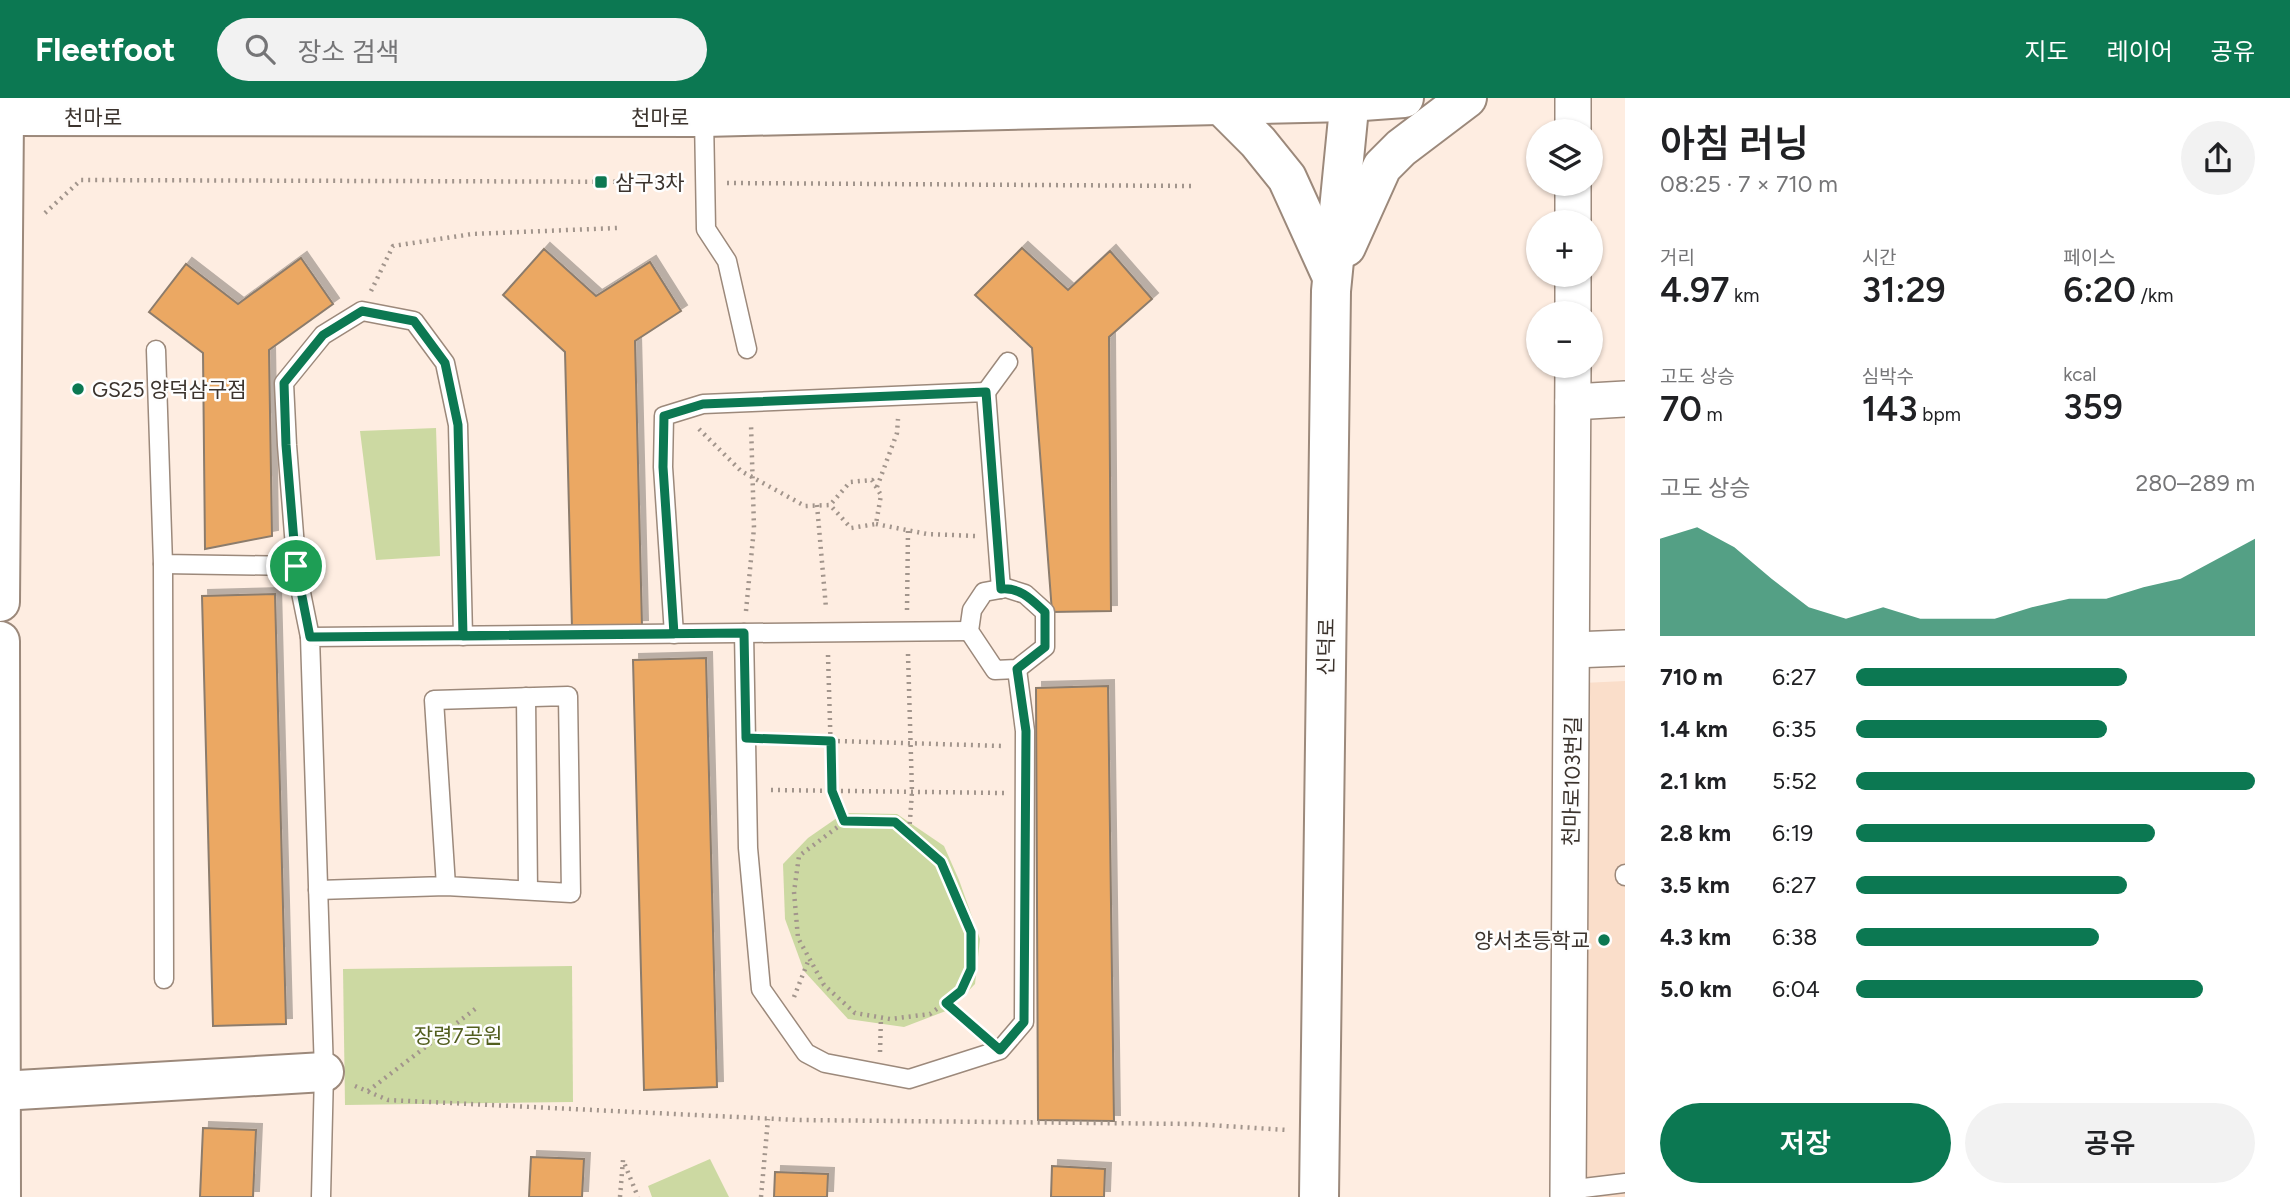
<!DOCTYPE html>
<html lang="ko">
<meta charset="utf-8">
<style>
:root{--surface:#fff;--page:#f2f2f2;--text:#202124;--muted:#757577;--accent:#0c7852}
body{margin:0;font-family:Figtree,"Noto Sans KR",sans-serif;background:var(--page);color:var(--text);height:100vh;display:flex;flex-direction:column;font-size:26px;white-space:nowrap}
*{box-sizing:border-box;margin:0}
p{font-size:23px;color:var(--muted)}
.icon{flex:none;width:38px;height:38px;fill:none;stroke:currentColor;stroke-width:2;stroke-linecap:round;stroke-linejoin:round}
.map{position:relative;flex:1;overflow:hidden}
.panel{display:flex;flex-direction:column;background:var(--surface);width:665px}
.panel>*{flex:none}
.tools{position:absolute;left:1526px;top:21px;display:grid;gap:14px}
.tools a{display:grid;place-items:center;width:77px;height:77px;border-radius:50%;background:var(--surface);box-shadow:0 2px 5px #0004;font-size:35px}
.pin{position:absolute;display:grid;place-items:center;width:60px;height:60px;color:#fff;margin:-30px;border:4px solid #fff;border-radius:50%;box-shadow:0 2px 7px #0007}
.round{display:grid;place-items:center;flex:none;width:74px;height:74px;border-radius:37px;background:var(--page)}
.headline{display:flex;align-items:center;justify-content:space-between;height:119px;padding:0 35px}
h1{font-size:38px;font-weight:600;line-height:52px}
.metrics{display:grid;grid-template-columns:repeat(3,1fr);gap:10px;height:119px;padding:7px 35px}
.metrics div{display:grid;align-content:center}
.metrics b{font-size:35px;font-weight:600}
.metrics small{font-size:19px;font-weight:400}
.metrics p{font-size:19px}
.chart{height:196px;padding:14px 35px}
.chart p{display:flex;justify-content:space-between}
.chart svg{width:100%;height:126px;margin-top:7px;fill:var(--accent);opacity:.7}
.cta{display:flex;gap:14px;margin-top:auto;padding:14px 35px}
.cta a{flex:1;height:80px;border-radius:42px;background:var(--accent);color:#fff;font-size:28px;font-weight:600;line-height:80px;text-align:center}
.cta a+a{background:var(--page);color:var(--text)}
ul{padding:0 35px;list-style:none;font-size:23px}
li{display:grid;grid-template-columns:112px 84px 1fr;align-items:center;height:52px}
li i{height:18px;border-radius:9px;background:var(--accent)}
header{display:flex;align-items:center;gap:42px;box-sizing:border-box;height:98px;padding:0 35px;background:var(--accent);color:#fff}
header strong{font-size:33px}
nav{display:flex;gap:38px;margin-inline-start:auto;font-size:24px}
.search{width:490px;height:63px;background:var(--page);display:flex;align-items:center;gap:18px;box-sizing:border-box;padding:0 24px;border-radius:38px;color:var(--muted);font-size:26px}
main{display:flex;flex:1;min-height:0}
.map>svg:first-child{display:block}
.built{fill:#fadeca}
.green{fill:#ccd9a2}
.building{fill:#eba863;stroke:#8c7c6c;stroke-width:2;filter:url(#shadow)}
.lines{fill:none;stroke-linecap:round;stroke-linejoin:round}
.service-casing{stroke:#9c897b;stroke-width:21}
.minor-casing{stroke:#9c897b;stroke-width:38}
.tertiary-casing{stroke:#9c897b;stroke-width:42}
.path{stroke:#a2958c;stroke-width:4.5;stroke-dasharray:2 5;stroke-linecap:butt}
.service{stroke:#fff;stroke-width:18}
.minor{stroke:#fff;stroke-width:35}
.tertiary{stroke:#fff;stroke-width:38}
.route-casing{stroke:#fff;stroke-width:14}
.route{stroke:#0c7852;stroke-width:9}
.poi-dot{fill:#0c7852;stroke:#fefefe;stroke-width:2.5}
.labels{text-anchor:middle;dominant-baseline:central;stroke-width:5;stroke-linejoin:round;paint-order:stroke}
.street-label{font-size:21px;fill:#3b332d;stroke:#fefefe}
.poi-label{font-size:21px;fill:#3b332d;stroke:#fefefe;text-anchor:start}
.park-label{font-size:21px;fill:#525e1f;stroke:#fefefe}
</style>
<header>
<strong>Fleetfoot</strong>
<div class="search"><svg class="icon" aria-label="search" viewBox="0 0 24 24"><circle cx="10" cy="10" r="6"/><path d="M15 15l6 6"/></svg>장소 검색</div>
<nav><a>지도</a><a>레이어</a><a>공유</a></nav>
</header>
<main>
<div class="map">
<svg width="1625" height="1099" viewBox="0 0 1625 1099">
<defs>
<filter id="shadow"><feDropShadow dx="6" dy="-6" stdDeviation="0" flood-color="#0004"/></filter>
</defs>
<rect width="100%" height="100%" fill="#feede1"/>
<polygon class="built" points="1625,583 1625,1099 1583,1099 1583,585"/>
<g class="green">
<polygon points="436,330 440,458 376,462 360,333"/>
<polygon points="844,715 897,716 944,748 959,782 980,841 975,886 951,911 904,929 848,921 804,873 785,821 783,766 808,740"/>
<polygon points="572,868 573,1004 345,1007 343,871"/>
<polygon points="710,1061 729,1099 652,1099 648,1088"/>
</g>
<g class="building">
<polygon points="1022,150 1068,192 1110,153 1152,201 1109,239 1111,513 1052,514 1032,250 975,197"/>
<polygon points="544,151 596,198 650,164 681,213 635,243 642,528 572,530 565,254 503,197"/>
<polygon points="301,160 333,206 269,252 272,438 205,451 203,255 149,214 186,166 238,206"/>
<polygon points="275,496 286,926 213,928 202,498"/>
<polygon points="706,560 717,989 644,992 633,562"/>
<polygon points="1108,588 1114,1023 1038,1022 1036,590"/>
<polygon points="203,1030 256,1032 253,1099 200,1099"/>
<polygon points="531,1059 584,1061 582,1099 529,1099"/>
<polygon points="1052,1068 1105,1071 1104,1099 1051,1099"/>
<polygon points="775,1074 828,1076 827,1099 774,1099"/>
</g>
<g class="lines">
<g class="service-casing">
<g id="service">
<polyline points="704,19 706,131 727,163 747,251"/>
<polyline points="156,252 163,466 296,468"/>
<polyline points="986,294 1008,264"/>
<polyline points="163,466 164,881"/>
<polygon points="1006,490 1025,496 1045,514 1045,549 1017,571 995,572 969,533 972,512 984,494"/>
<polyline points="744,535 748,750 761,891 806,955 825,965 909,981 1000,952 1024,924 1025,633 1017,571"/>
<polyline points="674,536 663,369 664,318 703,306 986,294 1001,491"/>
<polyline points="310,539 297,475 287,347 284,285 323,237 362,213 414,223 445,265 458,327 463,538"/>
<polyline points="526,599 528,792"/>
<polyline points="1625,776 1625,778"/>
<polyline points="318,792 446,788 434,602 568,598 571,795 446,788"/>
<polyline points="1567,1092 1625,1085"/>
<polyline points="321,1099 324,974 310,539 969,533"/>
</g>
</g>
<g class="minor-casing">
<g id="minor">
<polyline points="1573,0 1573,33"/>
<polyline points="1573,86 1573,124"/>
<polyline points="1573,177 1573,215"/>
<polyline points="1573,304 1625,301"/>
<polyline points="1573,552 1625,550"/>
<polyline points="1568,1099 1573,268"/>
</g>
</g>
<g class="tertiary-casing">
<g id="tertiary">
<polyline points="1220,6 1258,44 1287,80 1332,179"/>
<polyline points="0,18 704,19 1349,4 1404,0"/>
<polyline points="1346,149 1382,69 1401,50 1467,0"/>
<polyline points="0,504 4,18"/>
<polyline points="0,543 1,1099"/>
<polyline points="1,993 324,974"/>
<polyline points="1319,1099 1331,193 1350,0"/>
</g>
</g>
<g class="path">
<polyline points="727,85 1192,88"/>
<polyline points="45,115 81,82 683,84"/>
<polyline points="371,193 393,148 472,136 617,130"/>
<polyline points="699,331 741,373 805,408 830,407 851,430 876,426 881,397 872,382 850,384 830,407"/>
<polyline points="877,389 897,335 898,321"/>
<polyline points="817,407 826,510"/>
<polyline points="876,426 927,436 976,438"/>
<polyline points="907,512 908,433"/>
<polyline points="746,513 754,430 751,326"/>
<polyline points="908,556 912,694 909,736"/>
<polyline points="828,557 832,693 844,723 847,722 895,724 941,764 971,833 971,871 961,893 930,916 890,921 855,915 824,887 798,840 794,794 799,758 847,722"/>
<polyline points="768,641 1004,648"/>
<polyline points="771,692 1004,695"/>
<polyline points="794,899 809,861"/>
<polyline points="946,905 979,934"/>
<polyline points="880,954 881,919"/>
<polyline points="355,988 388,1002 798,1022 1193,1026 1287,1032"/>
<polyline points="368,993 479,908"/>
<polyline points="620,1099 623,1062 638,1099"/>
<polyline points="761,1099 768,1021"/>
</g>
<use href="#service" class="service"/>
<use href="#minor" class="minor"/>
<use href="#tertiary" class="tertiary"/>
</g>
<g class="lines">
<g class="route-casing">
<path id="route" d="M296,468L310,539C455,538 600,536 744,535L746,640L831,643L832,693L844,723L895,724L941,764L971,834V871L961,893L946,905L1000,952L1024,924L1026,633L1017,571L1045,549V514C1032,502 1020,489 1001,491L986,294L703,306L664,318L663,369L674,536L463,538L458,327L445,265L414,223L362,213L323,237L284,285L286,347L296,468"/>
</g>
<use href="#route" class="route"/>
</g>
<g class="poi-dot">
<rect x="594" y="77" width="14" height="14" rx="3.5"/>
<circle cx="78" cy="291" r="7"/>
<circle cx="1604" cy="842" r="7"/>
</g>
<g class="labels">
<g class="street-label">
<text x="93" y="19">천마로</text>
<text x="660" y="19">천마로</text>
<text transform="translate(1326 549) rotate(-89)">신덕로</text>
<text transform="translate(1572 683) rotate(-89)">천마로103번길</text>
</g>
<g class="poi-label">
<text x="615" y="84">삼구3차</text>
<text x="92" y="291">GS25 양덕삼구점</text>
<text x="1590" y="842" text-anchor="end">양서초등학교</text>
</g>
<g class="park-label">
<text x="458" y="937">장령7공원</text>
</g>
</g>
</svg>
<div class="tools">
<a><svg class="icon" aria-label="layers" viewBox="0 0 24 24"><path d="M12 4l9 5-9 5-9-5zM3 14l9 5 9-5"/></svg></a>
<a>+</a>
<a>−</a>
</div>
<div class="pin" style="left:296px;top:468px;background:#1e9e55"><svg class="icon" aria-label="arrive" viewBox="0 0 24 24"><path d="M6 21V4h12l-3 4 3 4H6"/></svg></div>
</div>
<section class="panel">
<div class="headline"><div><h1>아침 러닝</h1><p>08:25 · 7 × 710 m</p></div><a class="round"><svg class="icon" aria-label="share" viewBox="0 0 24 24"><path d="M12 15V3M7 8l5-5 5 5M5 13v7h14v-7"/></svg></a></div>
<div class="metrics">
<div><p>거리</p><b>4.97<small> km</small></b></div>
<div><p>시간</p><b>31:29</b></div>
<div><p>페이스</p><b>6:20<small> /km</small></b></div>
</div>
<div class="metrics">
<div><p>고도 상승</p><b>70<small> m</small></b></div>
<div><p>심박수</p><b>143<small> bpm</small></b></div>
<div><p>kcal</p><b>359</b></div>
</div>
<div class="chart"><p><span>고도 상승</span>280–289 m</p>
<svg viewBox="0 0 160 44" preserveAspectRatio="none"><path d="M0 44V10L10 6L20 13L30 24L40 34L50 38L60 34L70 38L80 38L90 38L100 34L110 31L120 31L130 27L140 24L150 17L160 10V44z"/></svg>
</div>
<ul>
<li><b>710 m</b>6:27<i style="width:68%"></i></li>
<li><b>1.4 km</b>6:35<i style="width:63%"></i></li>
<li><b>2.1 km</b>5:52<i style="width:100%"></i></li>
<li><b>2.8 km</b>6:19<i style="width:75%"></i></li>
<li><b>3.5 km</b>6:27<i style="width:68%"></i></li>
<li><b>4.3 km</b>6:38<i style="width:61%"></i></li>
<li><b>5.0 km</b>6:04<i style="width:87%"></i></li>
</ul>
<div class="cta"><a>저장</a><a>공유</a></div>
</section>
</main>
